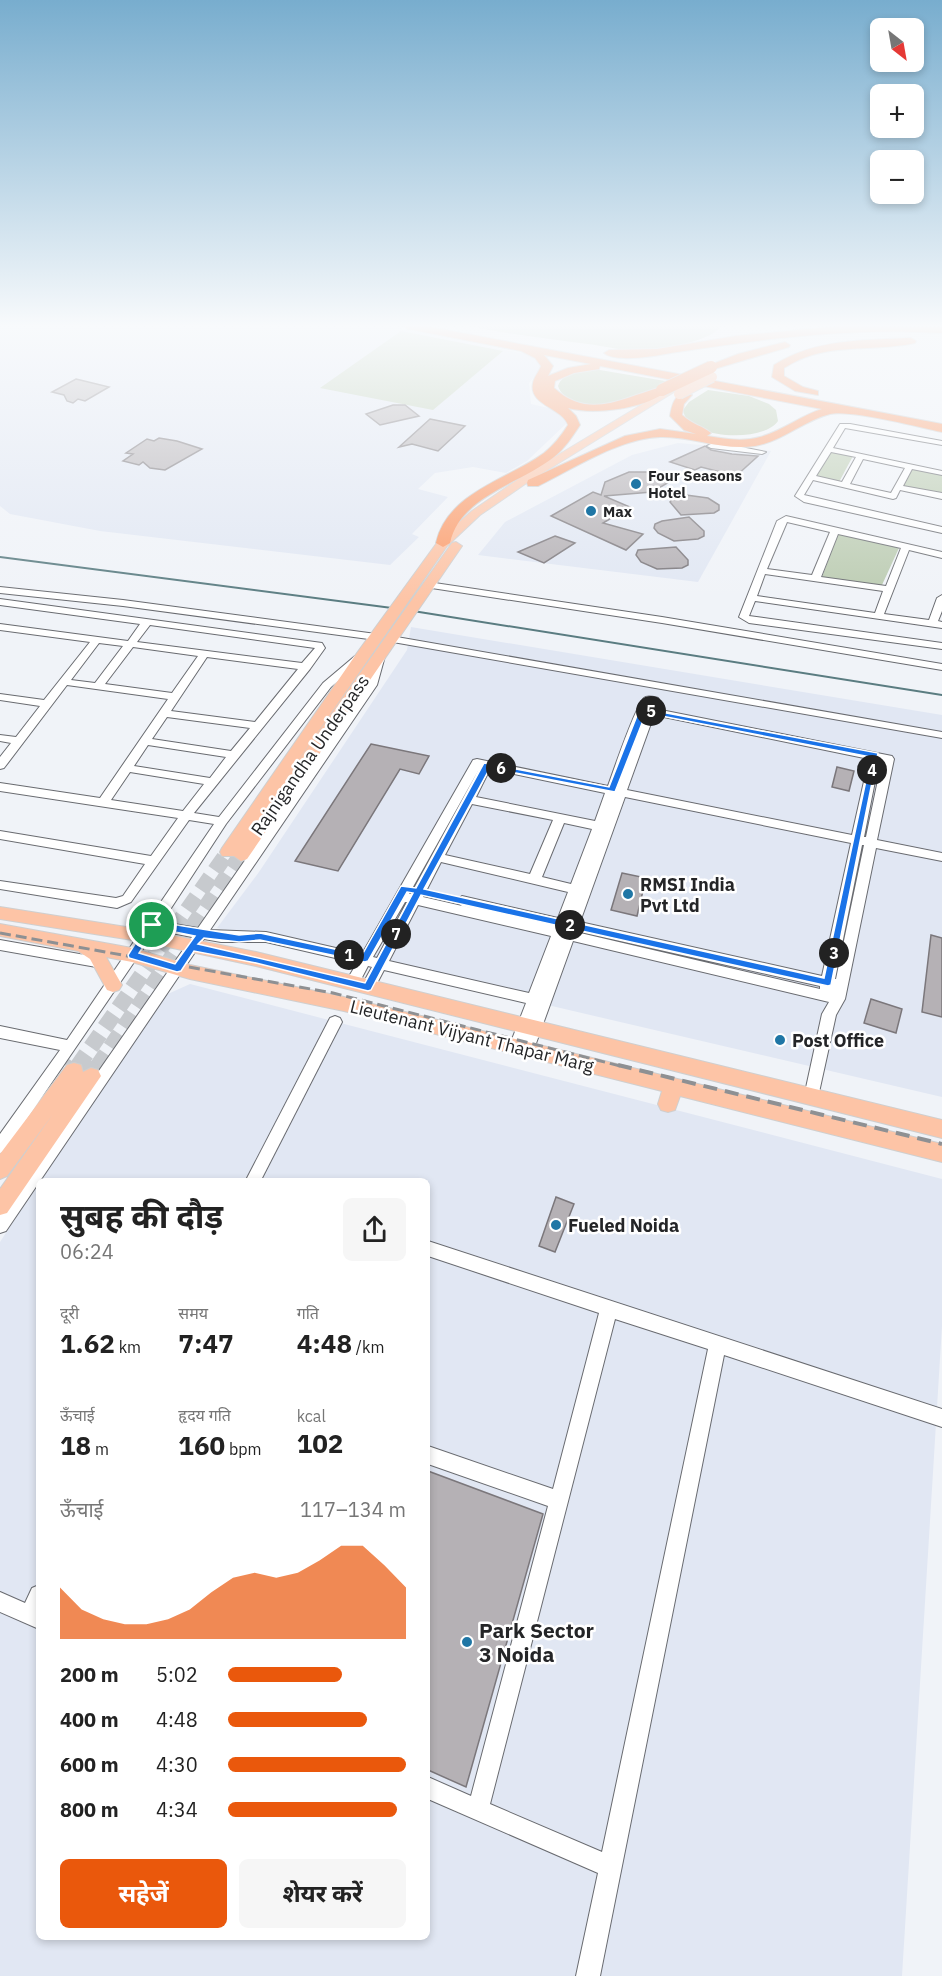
<!DOCTYPE html>
<html lang="hi">
<meta charset="utf-8">
<style>
:root{--surface:#fff;--page:#f6f6f6;--text:#222;--muted:#767676;--accent:#ea580c}
body{margin:0;font-family:"IBM Plex Sans","Noto Sans Devanagari",sans-serif;background:var(--page);color:var(--text);height:100vh;display:flex;flex-direction:column;font-size:22px;white-space:nowrap}
*{box-sizing:border-box;margin:0}
p{font-size:20px;color:var(--muted)}
.icon{flex:none;width:33px;height:33px;fill:none;stroke:currentColor;stroke-width:2;stroke-linecap:round;stroke-linejoin:round}
.map{position:relative;flex:1;overflow:hidden}
.drawer{position:absolute;left:36px;top:1178px;width:394px;height:762px;display:flex;flex-direction:column;background:var(--surface);border-radius:9px;box-shadow:0 3px 9px #0003}
.drawer>*{flex:none}
.needle{width:39px;rotate:149deg}
.buttons{position:absolute;left:870px;top:18px;display:grid;gap:12px}
.buttons a{display:grid;place-items:center;width:54px;height:54px;border-radius:9px;background:var(--surface);box-shadow:0 3px 9px #0003;font-size:30px}
.pin{position:absolute;display:grid;place-items:center;width:51px;height:51px;color:#fff;margin:-26px;border:3px solid #fff;border-radius:50%;box-shadow:0 2px 6px #0007}
.km{position:absolute;width:30px;height:30px;margin:-15px;border-radius:50%;background:#222;color:#fff;font-size:16px;line-height:30px;text-align:center}
.round{display:grid;place-items:center;flex:none;width:63px;height:63px;border-radius:9px;background:var(--page)}
.summary{display:flex;align-items:center;justify-content:space-between;height:102px;padding:0 24px}
h1{font-size:33px;font-weight:700;line-height:45px}
.metrics{display:grid;grid-template-columns:repeat(3,1fr);gap:9px;height:102px;padding:6px 24px}
.metrics div{display:grid;align-content:center}
.metrics b{font-size:26px;font-weight:700}
.metrics small{font-size:16px;font-weight:400}
.metrics p{font-size:16px}
.chart{height:168px;padding:12px 24px}
.chart p{display:flex;justify-content:space-between}
.chart svg{width:100%;height:108px;margin-top:6px;fill:var(--accent);opacity:.7}
.primary-button{display:flex;gap:12px;margin-top:auto;padding:12px 24px}
.primary-button a{flex:1;height:69px;border-radius:9px;background:var(--accent);color:#fff;font-size:24px;font-weight:700;line-height:69px;text-align:center}
.primary-button a+a{background:var(--page);color:var(--text)}
ul{padding:0 24px;list-style:none;font-size:20px}
li{display:grid;grid-template-columns:96px 72px 1fr;align-items:center;height:45px}
li i{height:15px;border-radius:8px;background:var(--accent)}
.map>svg:first-child{display:block}
.built{fill:#e1e7f3}
.green{fill:#bcccb2}
.lines{fill:none;stroke-linecap:round;stroke-linejoin:round}
.stream{stroke:#5a7c81;stroke-width:2}
.building{fill:#b5b1b5;stroke:#7b777b;stroke-width:1.5}
.major-tunnel-far1{stroke:#c7cace;stroke-width:16;stroke-dasharray:16 8;stroke-linecap:butt}
.major-tunnel{stroke:#c7cace;stroke-width:22;stroke-dasharray:22 10;stroke-linecap:butt}
.minor-casing{stroke:#696b70;stroke-width:2}
.major-casing{stroke:#cfcfcf;stroke-width:2}
.highway-casing{stroke:#cfcfcf;stroke-width:2}
.minor{fill:#fff;fill-rule:evenodd}
.major{fill:#fdc4a6;fill-rule:evenodd}
.highway{fill:#fc9c6a;fill-rule:evenodd}
.rail-far1{stroke:#8e9093;stroke-width:3;stroke-dasharray:11 5;stroke-linecap:butt}
.rail{stroke:#8e9093;stroke-width:4;stroke-dasharray:14 8;stroke-linecap:butt}
.major-bridge-casing{stroke:#cfcfcf;stroke-width:12;stroke-linecap:butt}
.highway-bridge-casing{stroke:#cfcfcf;stroke-width:14;stroke-linecap:butt}
.major-bridge{stroke:#fdc4a6;stroke-width:10}
.highway-bridge{stroke:#fc9c6a;stroke-width:12}
.route{fill:#1a73e8;stroke:#fff;stroke-width:1.5;fill-rule:evenodd}
.poi-dot{fill:#1f76a5;stroke:#fff;stroke-width:2}
.labels{text-anchor:middle;dominant-baseline:central;stroke-width:5;stroke-linejoin:round;paint-order:stroke}
.far-poi-label{font-size:15px;font-weight:bold;fill:#242527;stroke:#fff;text-anchor:start}
.street-label{font-size:18px;fill:#242527;stroke:#fff}
.poi-label{font-size:18px;font-weight:bold;fill:#242527;stroke:#fff;text-anchor:start}
.near-poi-label{font-size:21px;font-weight:bold;fill:#242527;stroke:#fff;text-anchor:start}
</style>
<div class="map">
<svg width="942" height="1976" viewBox="0 0 942 1976">
<rect width="100%" height="100%" fill="#f0f3f8"/>
<g class="built">
<polygon points="0,326 398,328 530,355 539,361 542,368 529,383 531,404 557,410 568,422 527,461 506,473 473,467 435,473 418,489 448,497 412,534 419,537 390,565 100,531 10,514 0,506"/>
<polygon points="678,443 771,451 698,582 478,555 505,522 632,455"/>
<polygon points="411,627 942,715 942,1097 217,928 259,872 407,650"/>
<polygon points="190,984 942,1179 942,1326 902,1976 0,1976 0,1242 39,1182 39,1936 428,1936 428,1180 40,1180 159,998"/>
</g>
<g class="green">
<path d="M468,326H721C708,344 655,350 634,350C619,350 603,346 588,344C548,339 508,334 468,326Z"/>
<polygon points="401,331 503,351 433,410 320,388"/>
<path d="M594,369L671,382C658,388 645,395 632,400C614,407 565,409 558,386C563,372 581,371 594,369Z"/>
<path d="M708,390L749,396L769,404L776,410L778,421C763,443 687,440 683,410L689,402Z"/>
<polygon points="828,451 853,456 839,482 814,477"/>
<polygon points="909,468 942,475 942,494 900,486"/>
<polygon points="838,534 899,548 882,585 822,577"/>
</g>
<g class="lines">
<g class="stream">
<polyline points="0,557 392,608"/>
<polyline points="413,611 942,695"/>
</g>
</g>
<g class="building">
<polygon points="76,379 109,387 85,401 78,399 73,403 67,401 64,395 52,392"/>
<polygon points="393,405 405,405 419,416 380,425 366,414"/>
<polygon points="430,419 465,426 438,451 412,444 399,447"/>
<polygon points="159,438 177,441 202,449 165,470 150,468 143,462 139,465 123,461 133,454 126,453 147,439 154,441"/>
<polygon points="705,446 711,450 732,454 758,456 736,476 701,467 695,470 670,462"/>
<polygon points="629,472 647,472 671,481 652,492 604,496 630,507 603,523 643,534 626,550 551,516 593,492 601,495 605,482"/>
<polygon points="686,495 708,498 719,505 719,510 714,513 681,515 670,502 672,499"/>
<polygon points="689,517 704,531 704,536 698,539 674,541 658,533 654,528 655,524 662,521"/>
<polygon points="555,536 575,543 544,563 518,552"/>
<polygon points="676,547 688,560 688,565 682,568 657,569 641,562 636,555 638,550"/>
<polygon points="371,744 429,756 419,774 400,769 338,871 295,861"/>
<polygon points="837,767 854,771 849,791 832,787"/>
<polygon points="622,873 646,878 637,916 611,910"/>
<polygon points="931,935 942,938 942,1017 922,1012"/>
<polygon points="871,999 902,1009 896,1033 864,1023"/>
<polygon points="556,1197 574,1204 555,1252 539,1246"/>
<polygon points="428,1471 543,1514 466,1787 428,1770"/>
</g>
<g class="lines">
<g class="major-tunnel-far1">
<polyline points="77,1067 228,852"/>
<polyline points="97,1067 241,855"/>
</g>
<g class="major-tunnel">
<polyline points="74,1071 78,1065"/>
<polyline points="91,1076 98,1065"/>
</g>
<g class="minor-casing">
<g id="minor">
<path d="M840,424H850L942,441V445L845,428L833,448L942,471V475L912,469L903,486L942,493V499L900,490L896,498L893,499L813,480L804,495L942,527V533L804,502L795,496ZM831,452L856,457L842,482L816,476ZM863,459L905,468L891,493L850,484Z"/>
<polygon points="735,440 741,440 741,447 766,452 762,454 711,448 707,446 711,444 733,446"/>
<path d="M786,516L942,552V558L909,550L884,614L929,620L937,598L942,595V611L938,621L942,622V628L755,601L749,616L942,643V649L749,623L739,617L777,521ZM787,522L830,532L812,575L767,569ZM838,534L901,548L886,586L821,577ZM765,574L883,591L875,613L757,596Z"/>
<polygon points="428,582 662,617 942,664 942,670 662,623 425,587 425,583"/>
<polygon points="0,587 123,600 376,634 381,637 376,640 123,606 0,593"/>
<path d="M0,599L322,643L325,648L310,669L194,813L219,817L323,683L355,656H363L364,658L331,687L226,824L162,922L198,928L367,685L375,656L380,653L385,656L377,685L210,930L266,932L362,954L473,760L477,759L608,786C613,772 636,705 644,698C647,695 654,697 658,698L659,700L656,709L892,756L894,759L877,840L942,853V861L876,848L845,999L836,1015L818,1097L816,1101L811,1103L806,1101L804,1097L822,1014L829,1002L573,941L534,1049L532,1053L527,1055L521,1051H511L509,1047L526,1003L384,970L373,991H363L361,987L372,967L368,966L357,987H347L345,983L357,963L266,942H221L204,939L6,1231L0,1233V1213L192,937L156,930L5,1151L0,1153V1134L60,1050L0,1038V1026L67,1040L214,824L189,820L131,902L117,908L0,889V881L116,898L123,896L145,864L0,839V831L151,856L178,818L0,791V783L100,798L168,699L67,685L4,768L0,769V757L11,743L0,741V735L16,737L40,706L0,700V694L44,700L90,642L0,630V624L128,641L140,624L0,605ZM150,625L315,648L302,663L137,642ZM99,643L123,646L95,683L71,680ZM133,647L198,656L172,693L105,684ZM207,657L298,669L255,722L171,711ZM654,715L869,759L852,835L627,790ZM167,717L250,728L231,751L152,739ZM148,745L226,757L210,778L134,766ZM879,761H882L866,837H864ZM479,769L411,894H409ZM490,769L605,793L595,821L476,797ZM130,772L204,784L183,811L111,800ZM625,797L851,843L822,976L580,922ZM472,804L553,820L530,874L445,855ZM564,823L592,829L571,884L542,877ZM862,845H864L836,979H835ZM441,862L568,892L558,918L462,896L456,901L462,906L554,927L423,897ZM405,902H407L377,958L373,957ZM418,905L551,936L529,993L389,961ZM576,931L820,986V989L576,932Z"/>
<polygon points="391,636 942,732 942,738 387,641 386,639"/>
<polygon points="0,940 102,958 109,963 102,968 0,950"/>
<polygon points="335,1016 340,1018 342,1022 261,1180 246,1180 330,1018"/>
<path d="M428,1241L942,1409V1427L724,1355L600,1976H576L598,1873L428,1799V1777L471,1796L548,1506L428,1464V1446L553,1489L599,1313L428,1256ZM615,1319L708,1349L602,1852L490,1804Z"/>
<polygon points="39,1585 39,1629 0,1612 0,1592 25,1603 32,1588"/>
</g>
</g>
<g class="major-casing">
<g id="major">
<polygon points="666,390 674,392 528,482 480,515 447,546 279,788 452,543 456,542 462,546 247,859 241,861 234,856 222,856 220,852 222,848 357,653 439,540 472,511 520,478"/>
<polygon points="0,907 145,930 256,952 942,1120 942,1138 256,966 145,942 0,919"/>
<polygon points="0,924 132,948 190,965 344,997 942,1144 942,1162 680,1096 675,1110 668,1112 661,1110 658,1104 662,1091 344,1011 190,979 132,962 106,957 122,985 119,990 113,992 107,990 90,959 78,951 0,936"/>
<polygon points="74,1063 81,1065 83,1072 91,1068 98,1070 101,1076 7,1213 0,1215 0,1189 53,1114 7,1176 0,1179 0,1154 67,1065"/>
</g>
</g>
<g class="highway-casing">
<g id="highway">
<path d="M403,326H425L942,424V432C919,427 848,409 830,414C803,421 783,441 755,446C722,451 692,436 660,437C620,438 573,469 538,486H528L527,483L528,480L625,436L660,429L696,434L684,430L670,416C672,405 674,395 686,392L692,395L684,404L682,415C693,425 703,426 711,433L707,436C725,439 743,442 760,437C782,431 800,416 822,409L600,366L599,369L574,373L555,381L554,388C590,421 623,397 662,387L668,390C647,409 594,415 568,408L576,416L580,425C572,437 565,448 554,457C520,484 460,496 450,543L443,547L436,543C447,493 507,480 544,453C554,445 561,436 568,425C563,408 528,405 533,383C534,377 539,372 541,366L535,358L521,351L408,329ZM544,355L591,364L568,368L548,376L553,366Z"/>
<path d="M839,326L942,327V333C850,327 761,339 671,353C656,356 615,363 604,353L609,350L657,349L736,336Z"/>
<path d="M911,338L916,341L915,343C869,353 826,341 784,368V376L803,387L818,391V395L795,391L772,377L774,365C814,339 865,340 911,338Z"/>
<polygon points="785,342 790,345 789,347 711,370 705,367 738,354"/>
</g>
</g>
<use href="#minor" class="minor"/>
<use href="#major" class="major"/>
<use href="#highway" class="highway"/>
<polyline class="rail-far1" points="0,933 333,993 624,1067"/>
<polyline class="rail" points="618,1065 942,1144"/>
<g class="major-bridge-casing">
<polyline id="major-bridge" points="679,394 712,377"/>
</g>
<g class="highway-bridge-casing">
<polyline id="highway-bridge" points="662,390 711,367"/>
</g>
<use href="#major-bridge" class="major-bridge"/>
<use href="#highway-bridge" class="highway-bridge"/>
</g>
<linearGradient id="sky" x2="0" y2="1"><stop stop-color="#78adce"/><stop offset="0.54" stop-color="#f8fafc"/><stop offset="1" stop-color="#f8fafc" stop-opacity="0"/></linearGradient>
<rect width="942" height="603" fill="url(#sky)"/>
<path class="route" d="M640,708L878,753L831,985L828,986L421,895L371,990L368,991L256,963L194,951L181,971L177,972L129,958L128,955L149,922L152,921L239,935L260,933L362,955L401,886L416,888L484,763L609,787ZM646,713L871,757L824,978L424,889L490,768L615,792ZM407,892L413,893L365,983L198,944L204,938L239,942L260,940L365,962L368,961ZM155,928L195,936L175,964L139,953Z"/>
<g class="poi-dot">
<circle cx="636" cy="484" r="6"/>
<circle cx="591" cy="511" r="6"/>
<circle cx="628" cy="894" r="6"/>
<circle cx="780" cy="1040" r="6"/>
<circle cx="556" cy="1225" r="6"/>
<circle cx="467" cy="1642" r="6"/>
</g>
<g class="labels">
<g class="far-poi-label">
<text x="648" y="475">Four Seasons<tspan x="648" dy="17">Hotel</tspan></text>
<text x="603" y="511">Max</text>
</g>
<g class="street-label">
<text transform="translate(310 755) rotate(-55)">Rajnigandha Underpass</text>
<text transform="translate(472 1036) rotate(14)">Lieutenant Vijyant Thapar Marg</text>
</g>
<g class="poi-label">
<text x="640" y="884">RMSI India<tspan x="640" dy="21">Pvt Ltd</tspan></text>
<text x="792" y="1040">Post Office</text>
<text x="568" y="1225">Fueled Noida</text>
</g>
<g class="near-poi-label">
<text x="479" y="1630">Park Sector<tspan x="479" dy="24">3 Noida</tspan></text>
</g>
</g>
</svg>
<div class="buttons">
<a><svg class="needle" viewBox="-14 -14 28 28"><path d="M0-13l5 13h-10z" fill="#e53935"/><path d="M0 13l5-13h-10z" fill="#767676"/></svg></a>
<a>+</a>
<a>−</a>
</div>
<div class="pin" style="left:152px;top:925px;background:#1e9e55"><svg class="icon" aria-label="arrive" viewBox="0 0 24 24"><path d="M6 21V4h12l-3 4 3 4H6"/></svg></div>
<b class="km" style="left:349px;top:955px">1</b>
<b class="km" style="left:570px;top:925px">2</b>
<b class="km" style="left:834px;top:953px">3</b>
<b class="km" style="left:872px;top:770px">4</b>
<b class="km" style="left:651px;top:711px">5</b>
<b class="km" style="left:501px;top:768px">6</b>
<b class="km" style="left:396px;top:934px">7</b>
<section class="drawer">
<div class="summary"><div><h1>सुबह की दौड़</h1><p>06:24</p></div><a class="round"><svg class="icon" aria-label="share" viewBox="0 0 24 24"><path d="M12 15V3M7 8l5-5 5 5M5 13v7h14v-7"/></svg></a></div>
<div class="metrics">
<div><p>दूरी</p><b>1.62<small> km</small></b></div>
<div><p>समय</p><b>7:47</b></div>
<div><p>गति</p><b>4:48<small> /km</small></b></div>
</div>
<div class="metrics">
<div><p>ऊँचाई</p><b>18<small> m</small></b></div>
<div><p>हृदय गति</p><b>160<small> bpm</small></b></div>
<div><p>kcal</p><b>102</b></div>
</div>
<div class="chart"><p><span>ऊँचाई</span>117–134 m</p>
<svg viewBox="0 0 160 44" preserveAspectRatio="none"><path d="M0 44V23L10 32L20 36L30 38L40 38L50 36L60 32L70 25L80 19L90 17L100 19L110 17L120 12L130 6L140 6L150 14L160 23V44z"/></svg>
</div>
<ul>
<li><b>200 m</b>5:02<i style="width:64%"></i></li>
<li><b>400 m</b>4:48<i style="width:78%"></i></li>
<li><b>600 m</b>4:30<i style="width:100%"></i></li>
<li><b>800 m</b>4:34<i style="width:95%"></i></li>
</ul>
<div class="primary-button"><a>सहेजें</a><a>शेयर करें</a></div>
</section>
</div>
